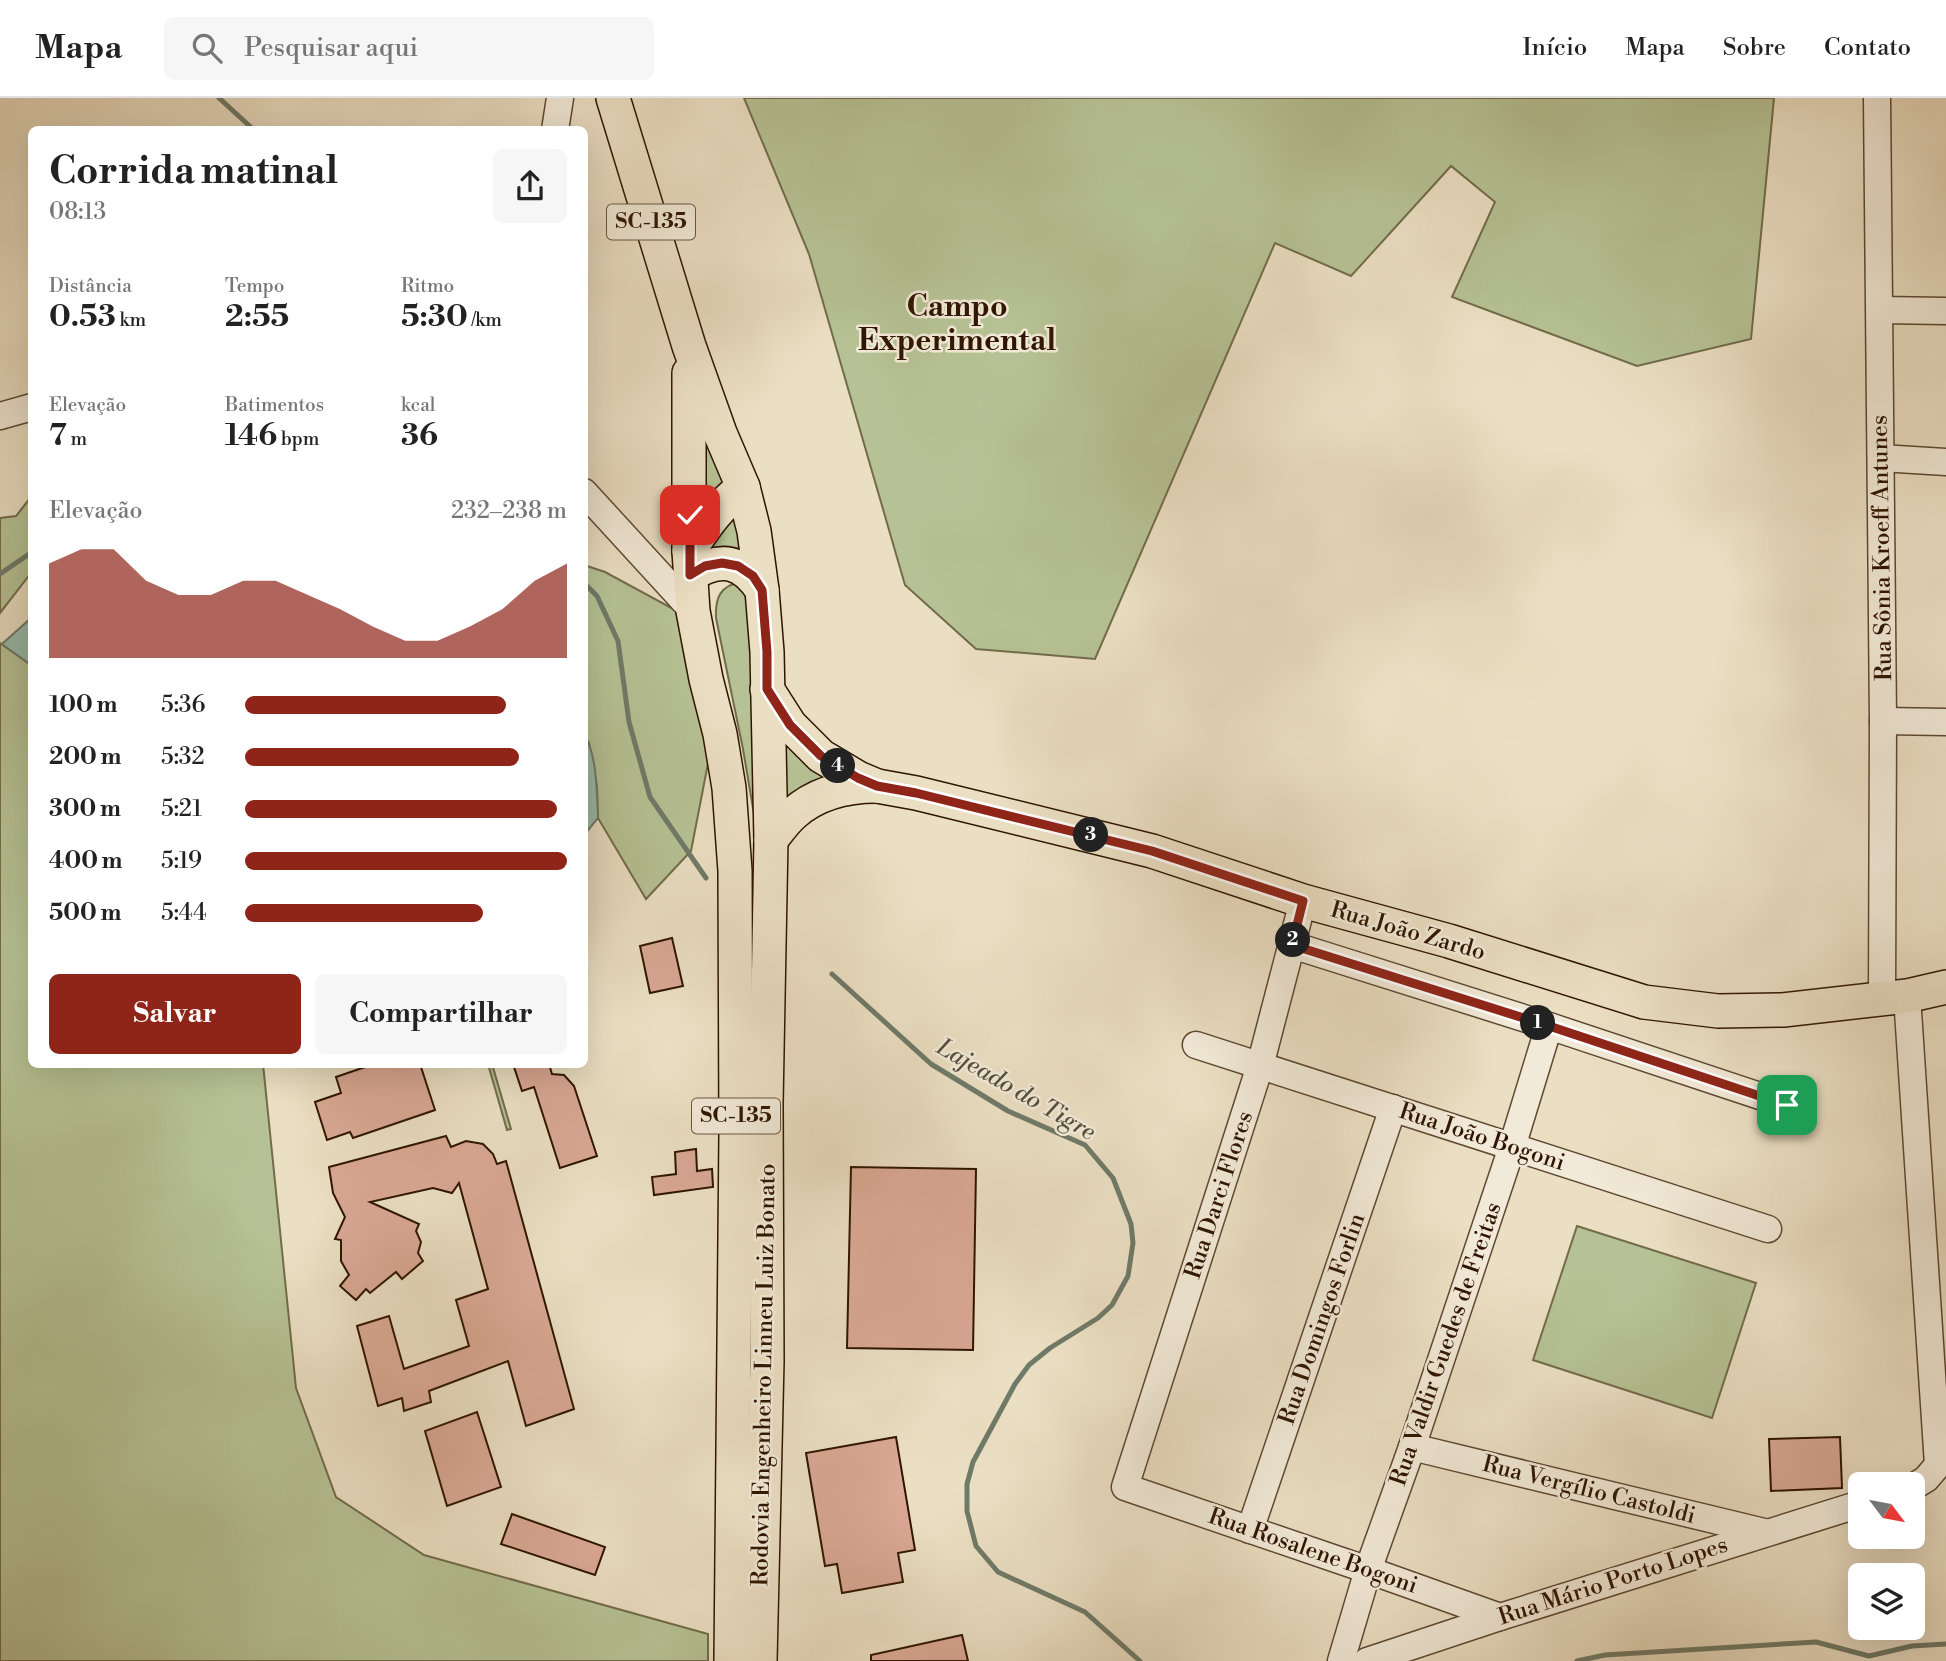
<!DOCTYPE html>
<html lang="pt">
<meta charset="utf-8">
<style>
:root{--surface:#fff;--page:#f6f6f6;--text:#222;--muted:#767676;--line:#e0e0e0;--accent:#8f2418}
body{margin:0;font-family:"Libre Bodoni",serif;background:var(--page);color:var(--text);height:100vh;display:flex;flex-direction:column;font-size:26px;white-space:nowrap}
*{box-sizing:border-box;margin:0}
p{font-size:23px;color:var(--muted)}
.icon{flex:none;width:38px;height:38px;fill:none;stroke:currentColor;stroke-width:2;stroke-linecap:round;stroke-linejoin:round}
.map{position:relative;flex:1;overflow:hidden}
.panel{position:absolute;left:28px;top:28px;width:560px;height:942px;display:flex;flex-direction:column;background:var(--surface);border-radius:10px;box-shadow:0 7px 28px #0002}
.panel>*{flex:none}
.needle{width:46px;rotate:122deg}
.buttons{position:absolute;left:1848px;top:1374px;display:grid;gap:14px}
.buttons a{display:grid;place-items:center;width:77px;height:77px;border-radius:10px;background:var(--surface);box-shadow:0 7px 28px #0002;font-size:35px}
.pin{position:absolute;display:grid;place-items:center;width:60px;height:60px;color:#fff;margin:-30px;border-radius:14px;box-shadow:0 4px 10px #0006}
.km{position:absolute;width:35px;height:35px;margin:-18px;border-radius:50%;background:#222;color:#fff;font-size:19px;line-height:35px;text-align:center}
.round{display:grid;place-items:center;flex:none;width:74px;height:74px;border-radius:10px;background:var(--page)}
.summary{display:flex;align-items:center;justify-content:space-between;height:119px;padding:0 21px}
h1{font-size:38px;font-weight:700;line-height:52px}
.figures{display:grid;grid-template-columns:repeat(3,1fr);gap:10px;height:119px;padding:7px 21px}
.figures div{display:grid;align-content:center}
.figures b{font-size:30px;font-weight:700}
.figures small{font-size:19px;font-weight:400}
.figures p{font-size:19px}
.chart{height:196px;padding:14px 21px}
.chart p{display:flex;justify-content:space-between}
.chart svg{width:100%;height:126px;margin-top:7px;fill:var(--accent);opacity:.7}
.cta{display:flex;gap:14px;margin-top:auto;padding:14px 21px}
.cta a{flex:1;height:80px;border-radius:10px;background:var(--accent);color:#fff;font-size:28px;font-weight:700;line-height:80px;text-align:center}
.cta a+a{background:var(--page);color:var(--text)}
ul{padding:0 21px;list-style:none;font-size:23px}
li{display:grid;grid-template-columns:112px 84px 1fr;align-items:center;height:52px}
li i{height:18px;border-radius:9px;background:var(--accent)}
header{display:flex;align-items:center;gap:42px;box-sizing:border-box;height:98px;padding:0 35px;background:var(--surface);border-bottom:2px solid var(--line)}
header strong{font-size:33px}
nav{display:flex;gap:38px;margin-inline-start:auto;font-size:24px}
.search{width:490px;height:63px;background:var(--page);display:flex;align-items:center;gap:18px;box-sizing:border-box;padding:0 24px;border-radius:10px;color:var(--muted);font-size:26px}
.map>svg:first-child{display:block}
.green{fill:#b6c295;stroke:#726c4a;stroke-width:2}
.water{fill:#99bdad;stroke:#6f7a68;stroke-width:2}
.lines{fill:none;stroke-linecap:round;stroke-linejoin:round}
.stream{stroke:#6f7a68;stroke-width:5}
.building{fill:#daa894;stroke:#2f1500;stroke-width:2}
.minor-casing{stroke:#5e4831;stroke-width:29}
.major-casing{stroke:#2f1500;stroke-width:36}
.minor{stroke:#f2ead8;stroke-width:26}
.major{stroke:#ebdfc3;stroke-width:33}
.route-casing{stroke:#fff;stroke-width:14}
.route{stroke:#8f2418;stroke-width:9}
.labels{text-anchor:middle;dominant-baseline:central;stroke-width:5;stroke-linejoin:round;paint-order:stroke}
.shield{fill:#f2ead8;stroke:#6a5541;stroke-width:2}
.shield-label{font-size:21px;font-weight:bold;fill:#2f1500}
.street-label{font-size:23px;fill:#2f1500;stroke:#f2ead8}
.water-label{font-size:24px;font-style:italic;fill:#54503d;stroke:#f2ead8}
.district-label{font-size:30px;font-weight:bold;fill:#2f1500;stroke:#f2ead8}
</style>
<header>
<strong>Mapa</strong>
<div class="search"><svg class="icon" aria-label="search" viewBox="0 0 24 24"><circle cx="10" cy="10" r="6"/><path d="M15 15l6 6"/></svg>Pesquisar aqui</div>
<nav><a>Início</a><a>Mapa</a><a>Sobre</a><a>Contato</a></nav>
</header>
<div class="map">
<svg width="1946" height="1563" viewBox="0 0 1946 1563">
<rect width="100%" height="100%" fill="#ebdfc3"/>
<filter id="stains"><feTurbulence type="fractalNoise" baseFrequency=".00286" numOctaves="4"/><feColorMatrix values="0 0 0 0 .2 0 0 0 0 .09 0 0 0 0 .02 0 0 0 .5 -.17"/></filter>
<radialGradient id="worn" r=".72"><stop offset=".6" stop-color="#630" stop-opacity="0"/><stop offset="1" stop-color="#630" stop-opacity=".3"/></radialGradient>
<g class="green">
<polygon points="744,0 1774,0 1751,241 1637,268 1452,199 1495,104 1451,68 1351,178 1275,145 1095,561 976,551 905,487 809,156"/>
<polygon points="701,306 735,385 700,413"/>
<polygon points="31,399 31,475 0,515 0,420 16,418"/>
<polygon points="738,403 757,464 708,450"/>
<polygon points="584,467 605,474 677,513 710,655 691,753 646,801 598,720 597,688 589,645 585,639"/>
<path d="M742,484L750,488L755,722L743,651L716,520C715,500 720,487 742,484Z"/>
<polygon points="0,545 31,567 32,966 263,966 296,1290 336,1399 424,1457 708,1536 708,1563 0,1563"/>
<polygon points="784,627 838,682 781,718"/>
<polygon points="488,966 492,966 511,1031 507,1032"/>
<polygon points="1577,1128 1756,1185 1712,1320 1533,1262"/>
</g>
<g class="water">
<polygon points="31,520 31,567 2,546"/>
<path d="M585,639C597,656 597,699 598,720L585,736Z"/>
</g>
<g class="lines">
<g class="stream">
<polyline points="219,0 254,32"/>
<polyline points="0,476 32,454"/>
<polyline points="584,485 597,498 618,543 629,624 650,699 706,780"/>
<polyline points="832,876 931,966 1008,1013 1085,1047 1113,1080 1131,1126 1133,1145 1128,1178 1112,1207 1098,1220 1050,1250 1029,1267 1015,1286 973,1364 967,1386 967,1413 976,1448 998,1474 1085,1514 1140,1563"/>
<polyline points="1577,1563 1605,1557 1816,1544 1869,1558 1912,1548 1946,1546"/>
</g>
</g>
<g class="building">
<polygon points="672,840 683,888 650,895 640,848"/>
<polygon points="374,966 420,966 435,1012 353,1040 350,1034 327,1042 315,1004 341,995 336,979"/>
<polygon points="513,966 549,966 552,976 564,977 574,988 597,1058 560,1070 534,989 522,993"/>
<polygon points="446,1038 451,1049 466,1043 483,1046 493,1056 497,1066 506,1063 574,1311 526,1328 508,1263 429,1293 431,1304 404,1313 402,1300 378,1308 357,1228 389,1218 404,1271 469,1248 456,1202 488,1191 459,1085 452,1095 433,1090 370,1104 419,1126 416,1133 421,1144 418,1155 423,1163 402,1181 396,1174 370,1195 366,1191 356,1202 340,1188 349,1177 341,1163 341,1142 335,1141 345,1119 333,1095 329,1069"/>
<polygon points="696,1051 697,1073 712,1071 713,1089 654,1097 652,1079 676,1076 675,1054"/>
<polygon points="851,1069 976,1071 973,1252 847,1250"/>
<polygon points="477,1314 501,1389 447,1408 425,1333"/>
<polygon points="896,1339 915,1452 898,1455 903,1484 842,1495 837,1466 825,1468 806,1355"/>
<polygon points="1840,1339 1842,1390 1771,1393 1769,1341"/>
<polygon points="512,1416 605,1449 595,1477 501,1446"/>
<polygon points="962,1537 968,1563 871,1563 871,1557"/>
</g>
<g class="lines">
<g class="minor-casing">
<g id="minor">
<polyline points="1877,0 1883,623 1882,900"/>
<polyline points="555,32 560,0"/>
<polyline points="1880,212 1946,213"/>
<polyline points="0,318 32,309"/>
<polyline points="1881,360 1946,364"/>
<polyline points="584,394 693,513"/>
<polyline points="1883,623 1946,624"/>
<polyline points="1303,803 1260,968 1125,1389 1368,1472 1500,1519"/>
<polyline points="1292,847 1549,928 1787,1007"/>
<polyline points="1907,898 1938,1367 1926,1381 1913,1389"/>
<polyline points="1196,947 1768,1131"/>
<polyline points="1412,1349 1764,1434"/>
<polyline points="1250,1432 1393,1010"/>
<polyline points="1341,1563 1368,1472 1412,1349 1512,1049 1549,928"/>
<polyline points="1367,1563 1500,1519 1860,1406"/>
</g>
</g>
<g class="major-casing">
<g id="major">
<polyline points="613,0 689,248 720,335 743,389 754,433 762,492 767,554 771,742 766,1006 767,1263 760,1563"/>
<polyline points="689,275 689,453 693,513 706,581 720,636 729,690 735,773 736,1034 731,1563"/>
<path d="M689,453C705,428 720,407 743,389"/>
<path d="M690,477C721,458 742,462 762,492"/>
<polyline points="767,591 790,627 821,658 858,680 877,688 916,695 1152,753 1303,803 1449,843 1644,904 1718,913 1783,912 1907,898 1946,889"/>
<path d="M771,742C778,733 785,723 793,716C816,695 847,688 877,688"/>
</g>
</g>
<use href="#minor" class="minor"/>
<use href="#major" class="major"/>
</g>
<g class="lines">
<g class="route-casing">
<polyline id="route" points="690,417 690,477 705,468 722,465 738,468 753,478 762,492 767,554 767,591 790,627 821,658 858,680 877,688 916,695 1152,753 1303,803 1292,847 1549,928 1787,1007"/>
</g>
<use href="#route" class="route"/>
</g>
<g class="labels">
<g class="shield">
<rect x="607" y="106.5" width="88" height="35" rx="5"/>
<rect x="692" y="1000.5" width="88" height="35" rx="5"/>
</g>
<g class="shield-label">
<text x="651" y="124">SC-135</text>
<text x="736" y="1018">SC-135</text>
</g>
<g class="street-label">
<text transform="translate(1882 450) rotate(-91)">Rua Sônia Kroeff Antunes</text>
<text transform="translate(1408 833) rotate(16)">Rua João Zardo</text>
<text transform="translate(1482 1039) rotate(18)">Rua João Bogoni</text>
<text transform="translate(1219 1097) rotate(-72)">Rua Darci Flores</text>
<text transform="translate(1322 1221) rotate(-71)">Rua Domingos Forlin</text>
<text transform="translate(1446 1246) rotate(-71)">Rua Valdir Guedes de Freitas</text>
<text transform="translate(764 1277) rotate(-89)">Rodovia Engenheiro Linneu Luiz Bonato</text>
<text transform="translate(1589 1392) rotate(14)">Rua Vergílio Castoldi</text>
<text transform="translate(1313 1453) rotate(19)">Rua Rosalene Bogoni</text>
<text transform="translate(1613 1483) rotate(-18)">Rua Mário Porto Lopes</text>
</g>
<g class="water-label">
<text transform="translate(1016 992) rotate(30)">Lajeado do Tigre</text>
</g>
<g class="district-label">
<text x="957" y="209">Campo<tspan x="957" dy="34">Experimental</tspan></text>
</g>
</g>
<rect width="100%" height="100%" filter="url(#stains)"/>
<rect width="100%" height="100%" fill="url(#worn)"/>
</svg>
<div class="buttons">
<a><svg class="needle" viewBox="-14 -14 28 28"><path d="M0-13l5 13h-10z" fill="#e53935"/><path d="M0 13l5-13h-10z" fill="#767676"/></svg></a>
<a><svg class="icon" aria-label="layers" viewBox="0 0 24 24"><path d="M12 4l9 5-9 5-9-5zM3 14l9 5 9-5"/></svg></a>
</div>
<div class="pin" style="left:1787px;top:1007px;background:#1e9e55"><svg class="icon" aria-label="arrive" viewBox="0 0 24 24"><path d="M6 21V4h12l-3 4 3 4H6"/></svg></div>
<div class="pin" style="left:690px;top:417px;background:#d93025"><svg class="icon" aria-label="check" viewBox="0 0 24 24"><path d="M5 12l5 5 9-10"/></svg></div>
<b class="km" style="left:1538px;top:925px">1</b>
<b class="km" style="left:1293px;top:842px">2</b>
<b class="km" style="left:1091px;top:737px">3</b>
<b class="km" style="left:838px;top:668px">4</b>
<section class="panel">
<div class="summary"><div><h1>Corrida matinal</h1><p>08:13</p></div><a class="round"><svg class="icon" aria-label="share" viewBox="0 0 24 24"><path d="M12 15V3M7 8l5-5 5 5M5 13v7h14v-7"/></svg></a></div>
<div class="figures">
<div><p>Distância</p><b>0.53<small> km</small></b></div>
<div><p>Tempo</p><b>2:55</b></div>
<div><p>Ritmo</p><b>5:30<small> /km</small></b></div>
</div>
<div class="figures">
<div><p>Elevação</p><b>7<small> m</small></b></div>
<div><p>Batimentos</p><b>146<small> bpm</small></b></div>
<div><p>kcal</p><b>36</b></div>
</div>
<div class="chart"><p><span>Elevação</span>232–238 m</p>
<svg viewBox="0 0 160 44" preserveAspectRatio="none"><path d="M0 44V11L10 6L20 6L30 17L40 22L50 22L60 17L70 17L80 22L90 27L100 33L110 38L120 38L130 33L140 27L150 17L160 11V44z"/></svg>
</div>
<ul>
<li><b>100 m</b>5:36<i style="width:81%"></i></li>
<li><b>200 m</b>5:32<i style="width:85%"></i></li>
<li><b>300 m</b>5:21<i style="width:97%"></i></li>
<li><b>400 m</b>5:19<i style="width:100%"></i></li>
<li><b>500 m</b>5:44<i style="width:74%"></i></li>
</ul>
<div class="cta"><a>Salvar</a><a>Compartilhar</a></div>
</section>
</div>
